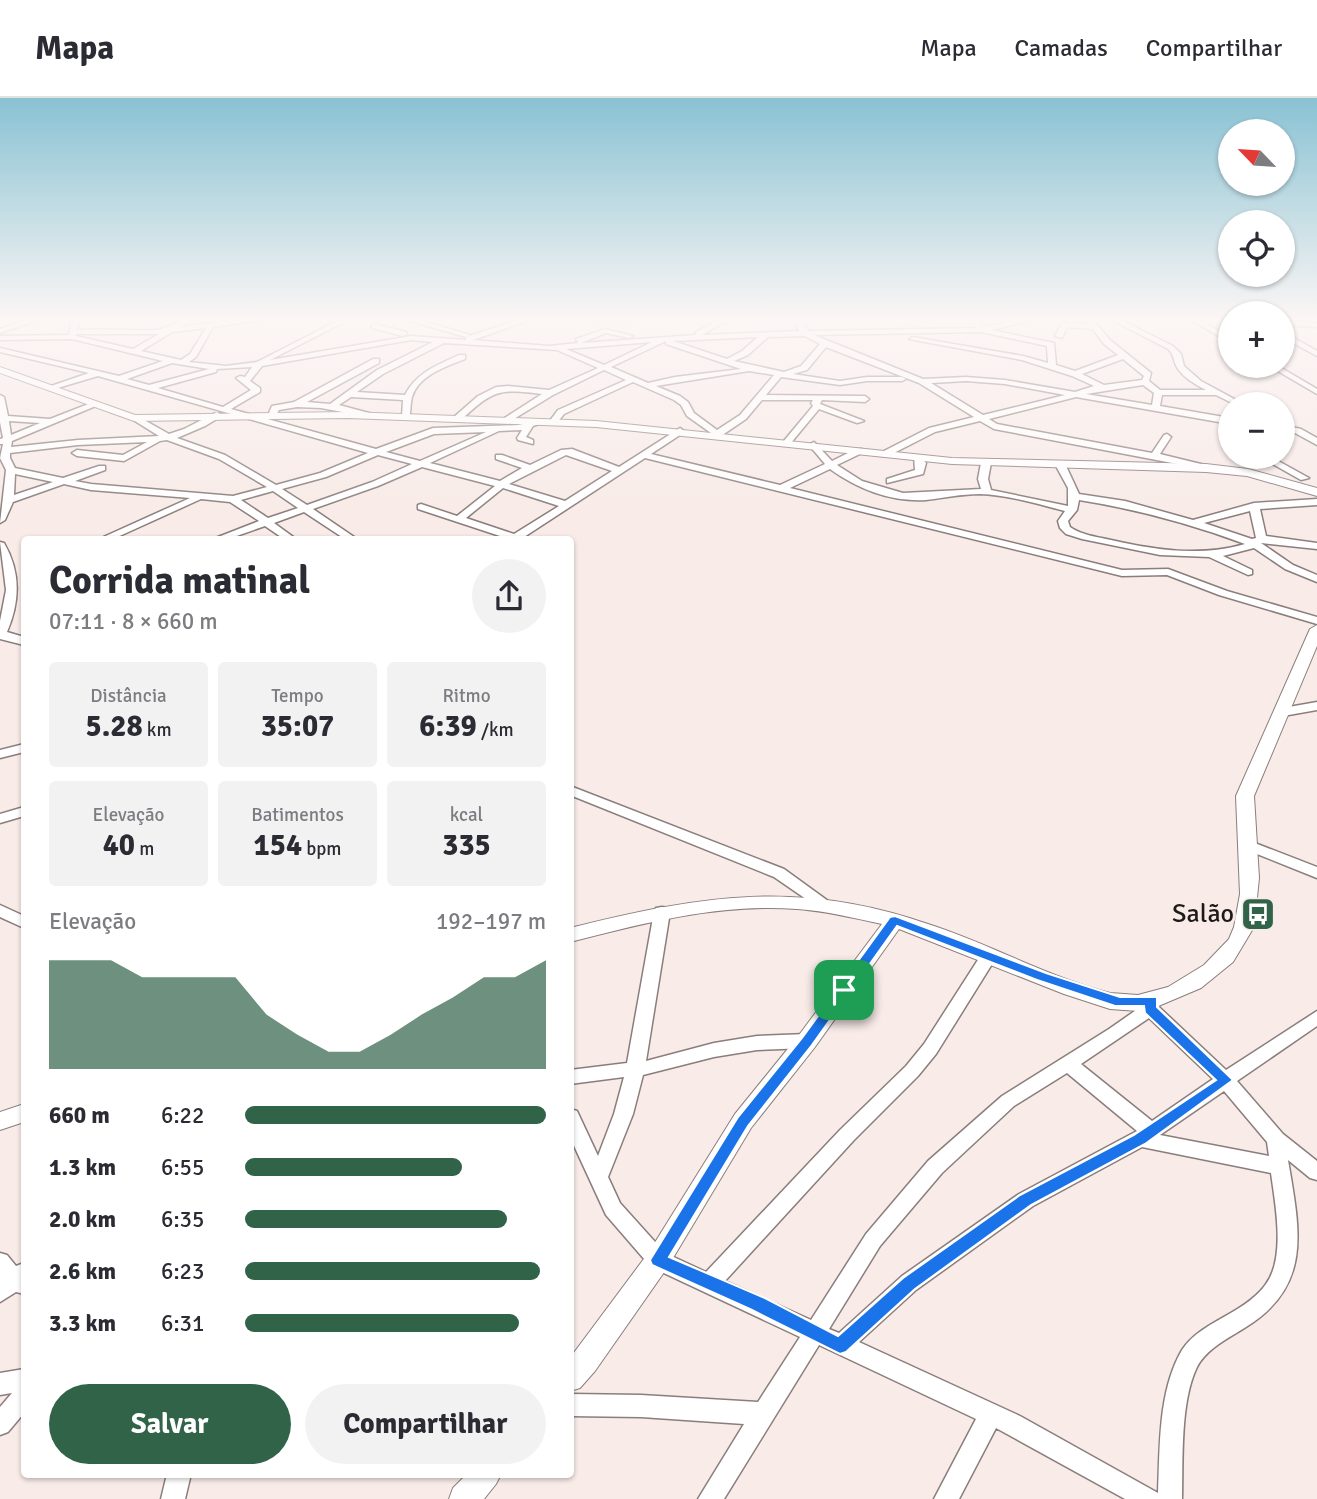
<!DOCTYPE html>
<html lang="pt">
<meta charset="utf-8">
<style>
:root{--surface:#fff;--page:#f2f2f3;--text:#2b2b33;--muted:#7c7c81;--line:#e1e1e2;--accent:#306348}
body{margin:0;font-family:Signika,sans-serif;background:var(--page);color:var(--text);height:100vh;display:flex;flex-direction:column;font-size:26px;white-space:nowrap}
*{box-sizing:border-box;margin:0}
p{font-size:23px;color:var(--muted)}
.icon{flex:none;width:38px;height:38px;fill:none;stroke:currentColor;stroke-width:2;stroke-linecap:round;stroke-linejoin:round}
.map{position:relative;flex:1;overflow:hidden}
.side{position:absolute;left:21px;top:438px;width:553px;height:942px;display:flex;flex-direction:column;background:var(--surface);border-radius:7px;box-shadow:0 2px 5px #0004}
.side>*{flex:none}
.needle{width:46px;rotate:295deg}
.buttons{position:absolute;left:1218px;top:21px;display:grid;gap:14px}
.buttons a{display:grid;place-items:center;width:77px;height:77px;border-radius:50%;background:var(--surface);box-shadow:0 2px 5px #0004;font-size:35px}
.pin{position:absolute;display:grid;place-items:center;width:60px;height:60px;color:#fff;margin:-30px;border-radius:14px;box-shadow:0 4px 10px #0006}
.round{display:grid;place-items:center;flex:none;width:74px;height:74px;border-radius:37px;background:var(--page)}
.head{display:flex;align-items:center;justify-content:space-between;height:119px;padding:0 28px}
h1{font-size:38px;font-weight:800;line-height:52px}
.metrics{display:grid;grid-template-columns:repeat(3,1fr);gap:10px;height:119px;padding:7px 28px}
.metrics div{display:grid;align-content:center;border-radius:7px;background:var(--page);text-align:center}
.metrics b{font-size:30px;font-weight:800}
.metrics small{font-size:19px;font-weight:400}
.metrics p{font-size:19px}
.chart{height:196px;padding:14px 28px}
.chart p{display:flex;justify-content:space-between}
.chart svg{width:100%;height:126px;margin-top:7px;fill:var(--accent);opacity:.7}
.action{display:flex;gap:14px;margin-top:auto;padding:14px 28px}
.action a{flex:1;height:80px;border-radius:42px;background:var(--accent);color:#fff;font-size:28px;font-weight:800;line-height:80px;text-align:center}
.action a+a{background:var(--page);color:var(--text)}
ul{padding:0 28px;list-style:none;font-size:23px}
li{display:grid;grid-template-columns:112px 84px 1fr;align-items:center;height:52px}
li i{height:18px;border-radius:9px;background:var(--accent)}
header{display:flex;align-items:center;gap:42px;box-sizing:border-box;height:98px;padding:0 35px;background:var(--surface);border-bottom:2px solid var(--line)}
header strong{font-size:33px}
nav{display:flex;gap:38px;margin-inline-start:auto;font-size:24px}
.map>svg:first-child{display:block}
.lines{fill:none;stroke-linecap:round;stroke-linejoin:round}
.minor-casing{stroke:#8a7e7c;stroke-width:3}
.tertiary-casing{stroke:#8a7e7c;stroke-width:2}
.minor{fill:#fff;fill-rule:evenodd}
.tertiary{fill:#fff;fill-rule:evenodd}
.route{fill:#1a73e8;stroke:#fff;stroke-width:2;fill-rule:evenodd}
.labels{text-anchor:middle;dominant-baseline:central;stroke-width:6;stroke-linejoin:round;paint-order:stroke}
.poi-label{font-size:26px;fill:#1e1a19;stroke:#f8ebe8;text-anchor:end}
</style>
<header>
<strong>Mapa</strong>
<nav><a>Mapa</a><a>Camadas</a><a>Compartilhar</a></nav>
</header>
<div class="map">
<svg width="1317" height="1401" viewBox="0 0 1317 1401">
<rect width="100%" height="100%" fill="#f8ebe8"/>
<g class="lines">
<g class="minor-casing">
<g id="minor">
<polygon points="29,221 41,221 0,235 0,231"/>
<path d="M72,221H80L77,232C103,230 129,233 155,232C169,231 178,221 191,221L181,229L244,221H269L213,229L196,259L189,264L226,268L257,264L341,221H350L270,262L411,238L466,242V239L522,221H533L473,242L549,248L578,245L576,241L605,231L633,238L629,240L606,235L581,245L696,237V234L721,221H730L702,237L800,233L797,230L798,221H806L805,229L809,233L976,230L972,221H979L983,229L1021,221H1036L991,232L1054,245L1056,267L1075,273L1118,257L1104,246L1093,231L1067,229L1062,240L1055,238L1062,225L1089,226L1085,221H1092L1110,242L1151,275L1149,283L1160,292H1206C1196,287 1184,280 1178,271C1173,264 1175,257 1168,251L1110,221H1119L1173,248L1181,256L1184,268L1201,283L1238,303L1234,306L1216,297H1162L1160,308L1230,320V326L1076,299L989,321L997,326L1152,355L1164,337L1167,336L1171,339L1160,356L1209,368V372L994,331L980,323L935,334L888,358H882V354L929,330L974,319L919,285L826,249L807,272L793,276L840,283L867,279H902L906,281L902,283H867L840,287L781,279L766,297L865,298L869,301L865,304L822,302L820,306L864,323L857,325L819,311L790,346L787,347L783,344L813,308L811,305L813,302H762L746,321L718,340L687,318L681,307L674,302L633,284L564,316L556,326H550L549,324L558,312L626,282L604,272L553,297L507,325L500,323L542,296C498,290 492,293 460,323H454V319L478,298L496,289L508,288L549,292L598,270L557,252L444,245L383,276L357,294L405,297C416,275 437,267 459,257H465V261C445,269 419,277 412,299C410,306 411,314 409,321L402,319L403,302L351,299L339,307L369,315V319L321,310L297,309L279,312L275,319L268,317L272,308L294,304L373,261H379V265L307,304L330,306L377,272L433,244L411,242L262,268L250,283L260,290V294L231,311L376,351L433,330L519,327L539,322V326L533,328L526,339L533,342V346L518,342L517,340L522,332L499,333L430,365L500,383L522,370L496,361V357H502L530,367L561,352L572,351L619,369L680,330L684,333L683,335L651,356L780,387L825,366L809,347L814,344L832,363L856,351H862V355L837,367L862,383L903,395L981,391L978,381L981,365L986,362L991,365L988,381L991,392L1068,408V390L1056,368L1061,365L1066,368L1079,396L1125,403L1193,422L1254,405L1317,401V407L1260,411L1266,438L1317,445V451L1261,445L1293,467L1317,477V484L1285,471L1254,450L1223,458L1252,472V476L1248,477L1209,459L1160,457L1082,441L1066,436L1060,430L1058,423L1065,413C1037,406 1008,397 980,396C961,396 944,400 926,402C890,404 858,391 830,371L790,390L1122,472L1168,471L1227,493L1317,519V526L1219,497L1167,477L1122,478L645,360L521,441H509L418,411V407L421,406L457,418L495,388L422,369L378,388L313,411L357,441H345L304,414L274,425L296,441H284L265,428L228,441H213L259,423L230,404L201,401L113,441H99L190,400L91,392L64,386L13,404L5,422L0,425L6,372L0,360L3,346H0V341L3,340L0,324V297L4,299L8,318L50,321L91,305L98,307L12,343L11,349L78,342L159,338L130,320L137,318L169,336L184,331L217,314L221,317L220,319L205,328L177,340L225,357L276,387L320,375L368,355L98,278L51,292V288L89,275L0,254V250L119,278L163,263L72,241L0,242V238L69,237ZM206,230L190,256L181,262L141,253L172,234ZM981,234L1047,248L1048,265L1023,258L913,239L909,241L1022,262L1072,278L1094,288L1075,294L1005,282L966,279L923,281L814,237ZM76,236H159L133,251L76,238ZM805,238L820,246L801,268L784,274L734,263L748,257L768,239ZM758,239L742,253L727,261L673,243ZM666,243V246L741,271L675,279L648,285L611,269ZM652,244L604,267L566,251ZM1123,261L1144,278L1142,282L1104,287L1082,276ZM172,265L209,271L149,287L127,281ZM252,269L245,279L240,278L236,280L251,292L223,309L158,290L216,274L217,271ZM749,273L774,277L740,317L717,332L694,315L688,304L680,298L656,288ZM966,283L1005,286L1065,297L983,317L931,285ZM1143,287L1154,295L1152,307L1086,296ZM9,323L40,325L11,337ZM486,334L420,363L386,354L434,336ZM167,342L219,361L267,389L233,398L91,386L75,383L105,372V368H99L63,380L15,370L10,360V355L78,347L147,344L123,357L77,352L72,355L77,358L124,363L160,343ZM378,357L412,366L372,384L307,407L282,391L326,379ZM566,357L612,373L565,403L509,386ZM15,376L53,384L14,397ZM503,390L559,408L514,436L466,420ZM273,393L298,410L268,420L241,402ZM1079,402C1136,411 1191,426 1245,446C1200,459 1155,452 1111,442C1098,439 1081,437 1070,429L1068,423L1077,412ZM1250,413L1256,440L1252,441L1204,425Z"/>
<polygon points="403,221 416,221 470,237 466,239"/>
<polygon points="568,221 637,221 634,223"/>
<polygon points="1190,221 1199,221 1230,240 1230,245"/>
<polygon points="1283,223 1317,225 1317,229 1283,227"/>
<polygon points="375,226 406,234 407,236 403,238 372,230 371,228"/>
<polygon points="1287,236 1317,253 1317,258 1284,240 1284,236"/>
<polygon points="1269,268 1278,268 1317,291 1317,296"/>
<polygon points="1283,327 1301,331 1317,340 1317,347 1295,335 1283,333"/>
<polygon points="914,358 920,358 926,365 923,376 887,385 887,381 915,372"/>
<polygon points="1260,359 1271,359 1309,380 1301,382"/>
<path d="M0,444L4,445C21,474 20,504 7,534L24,539V547L0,541V523L6,492Z"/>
<polygon points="1317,604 1317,612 1283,618 1277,614 1283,610"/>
<polygon points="24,646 24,654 0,660 0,652"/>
<polygon points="570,688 784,771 835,808 832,812 822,812 774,779 570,697"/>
<polygon points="24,709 24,718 0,725 0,716"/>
<polygon points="1247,742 1317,769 1317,780 1242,750 1240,747 1242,744"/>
<polygon points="0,807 24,818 24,830 0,819"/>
<path d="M662,809L668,810L670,814L646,963L714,945L757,938L807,936L813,938L816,943L813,948L807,950L757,952L714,959L643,977L633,1016L608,1079L620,1105L665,1155L706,1174L840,1032L906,968L924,946L983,854H995L997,858L936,956L918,978L854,1042L725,1183L811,1222L866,1136L928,1063L1002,998L1109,931L1142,908L1146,899L1152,897L1158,899L1160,903L1159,909L1226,972L1317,913V928L1237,983L1283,1036L1317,1063V1082L1310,1080L1288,1062C1299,1129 1314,1187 1246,1229C1229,1240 1207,1250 1197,1269C1180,1304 1183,1362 1182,1401H1125L996,1330L959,1401H934L976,1321L819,1247L724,1401H698L744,1326L641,1319L570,1318V1296L641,1297L758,1304L800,1239L651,1169L606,1117L570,1039V1011L577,1013L598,1058L614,1016L624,979L570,986V972L627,965L654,814L656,810ZM1149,920L1213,981L1152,1023L1081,966ZM1067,975L1137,1033L1019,1096L902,1178L839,1235L829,1231L880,1148L942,1075L1014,1008ZM1224,993L1267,1044L1269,1058L1160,1037ZM1142,1049L1271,1075C1275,1105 1286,1159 1266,1186C1257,1199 1243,1208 1229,1216C1212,1226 1193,1235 1182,1252C1158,1293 1160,1349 1158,1395L1020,1318L859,1244L916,1192L1033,1108Z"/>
<polygon points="0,1155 7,1157 16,1168 24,1165 24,1196 16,1194 0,1204"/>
<polygon points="24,1271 24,1315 8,1334 0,1337 0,1309 12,1295 0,1297 0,1275"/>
<polygon points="167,1376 191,1376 185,1401 161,1401"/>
</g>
</g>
<g class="tertiary-casing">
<g id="tertiary">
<polygon points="0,269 135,317 348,314 596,323 952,360 1206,366 1248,371 1317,390 1317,398 1247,378 1206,374 952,366 596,329 348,320 134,323 0,275"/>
<path d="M1317,527V548L1254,698L1259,780L1254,829L1233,864L1201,890L1156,909L1138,913L1110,911L1064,896L899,831L815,949L751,1030L667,1170L595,1273L580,1290L570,1293V1260L649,1154L735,1016L799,937L882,826C854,820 826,813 797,811C720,805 644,825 570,844V830C702,797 800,781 931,827C992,847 1048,879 1110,895L1138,897L1168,889L1204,867L1229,841L1234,829L1240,796L1236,698L1310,531Z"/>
<polygon points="24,1006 24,1024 0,1032 0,1014"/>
<polygon points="467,1376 501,1376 496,1386 484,1401 449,1401 453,1390"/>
</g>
</g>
<use href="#minor" class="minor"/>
<use href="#tertiary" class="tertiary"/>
</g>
<linearGradient id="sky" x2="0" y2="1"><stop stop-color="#89c2d3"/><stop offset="0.53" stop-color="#fcf6f5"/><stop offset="1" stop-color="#fcf6f5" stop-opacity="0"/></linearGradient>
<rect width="1317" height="417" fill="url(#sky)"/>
<path class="route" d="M895,818L1046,875L1120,899H1157V909L1233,982L1145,1046L1031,1107L915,1191L846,1254L840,1256L752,1212L652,1167L650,1162L738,1019L802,940L890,819ZM897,828L1037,882L1115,908H1144L1145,915L1216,982L1134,1037L1020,1097L903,1180L838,1238L765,1200L669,1159L748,1028L812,947Z"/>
<defs>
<g id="bus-square" transform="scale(1.75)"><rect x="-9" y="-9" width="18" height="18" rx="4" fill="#306348" stroke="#f8ebe8"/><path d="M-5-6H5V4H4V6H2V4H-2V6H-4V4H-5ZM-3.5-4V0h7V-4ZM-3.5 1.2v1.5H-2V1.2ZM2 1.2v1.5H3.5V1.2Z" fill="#fff"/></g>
</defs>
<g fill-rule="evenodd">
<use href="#bus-square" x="1258" y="816"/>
</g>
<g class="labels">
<g class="poi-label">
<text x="1234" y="816">Salão</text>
</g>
</g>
</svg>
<div class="buttons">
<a><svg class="needle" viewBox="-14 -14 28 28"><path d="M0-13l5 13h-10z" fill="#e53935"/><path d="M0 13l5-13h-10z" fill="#7c7c81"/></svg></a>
<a><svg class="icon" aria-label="locate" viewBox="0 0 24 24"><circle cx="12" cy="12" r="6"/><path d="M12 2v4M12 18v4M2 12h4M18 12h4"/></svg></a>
<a>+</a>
<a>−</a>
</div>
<div class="pin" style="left:844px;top:892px;background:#1e9e55"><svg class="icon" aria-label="arrive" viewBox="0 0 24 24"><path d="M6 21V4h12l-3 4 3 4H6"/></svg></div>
<section class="side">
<div class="head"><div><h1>Corrida matinal</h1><p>07:11 · 8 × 660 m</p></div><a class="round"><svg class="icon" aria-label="share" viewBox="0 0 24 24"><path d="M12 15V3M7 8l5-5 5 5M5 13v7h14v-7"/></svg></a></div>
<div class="metrics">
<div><p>Distância</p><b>5.28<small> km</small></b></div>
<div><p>Tempo</p><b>35:07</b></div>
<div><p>Ritmo</p><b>6:39<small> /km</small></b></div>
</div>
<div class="metrics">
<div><p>Elevação</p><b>40<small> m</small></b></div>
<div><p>Batimentos</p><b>154<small> bpm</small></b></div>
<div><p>kcal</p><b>335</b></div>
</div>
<div class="chart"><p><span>Elevação</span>192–197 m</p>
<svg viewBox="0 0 160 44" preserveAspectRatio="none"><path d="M0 44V6L10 6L20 6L30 12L40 12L50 12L60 12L70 25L80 32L90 38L100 38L110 32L120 25L130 19L140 12L150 12L160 6V44z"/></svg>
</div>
<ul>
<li><b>660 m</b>6:22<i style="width:100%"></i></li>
<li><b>1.3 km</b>6:55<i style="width:72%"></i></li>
<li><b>2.0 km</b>6:35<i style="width:87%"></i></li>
<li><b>2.6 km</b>6:23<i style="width:98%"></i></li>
<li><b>3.3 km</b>6:31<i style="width:91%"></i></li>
</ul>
<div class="action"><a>Salvar</a><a>Compartilhar</a></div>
</section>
</div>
